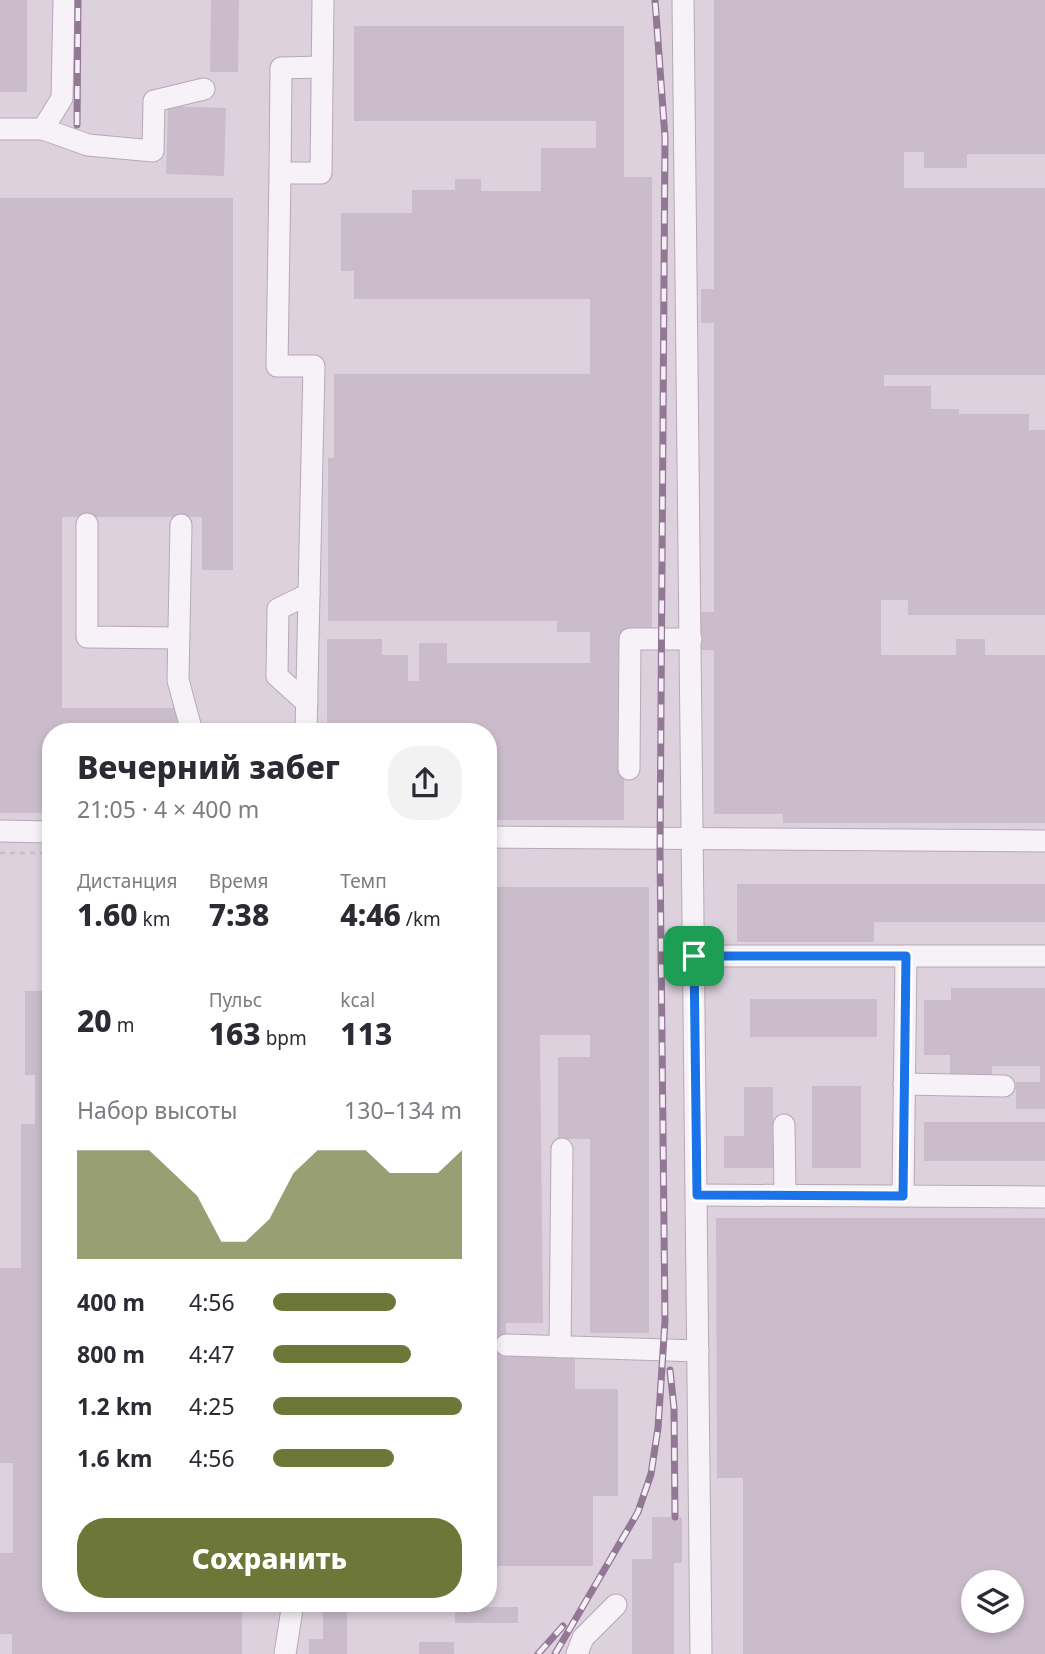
<!DOCTYPE html>
<html lang="ru">
<meta charset="utf-8">
<style>
:root{--surface:#fff;--page:#f2f2f3;--text:#2b2b33;--muted:#7c7c81;--accent:#6c7738}
body{margin:0;font-family:"Noto Sans",sans-serif;background:var(--page);color:var(--text);height:100vh;display:flex;flex-direction:column;font-size:26px;white-space:nowrap}
*{box-sizing:border-box;margin:0}
p{font-size:23px;color:var(--muted)}
.icon{flex:none;width:38px;height:38px;fill:none;stroke:currentColor;stroke-width:2;stroke-linecap:round;stroke-linejoin:round}
.map{position:relative;flex:1;overflow:hidden}
.drawer{position:absolute;left:42px;top:723px;width:455px;height:889px;display:flex;flex-direction:column;background:var(--surface);border-radius:28px;box-shadow:0 4px 10px #0003}
.drawer>*{flex:none}
.tools{position:absolute;left:961px;top:1570px;display:grid;gap:14px}
.tools a{display:grid;place-items:center;width:63px;height:63px;border-radius:50%;background:var(--surface);box-shadow:0 4px 10px #0003;font-size:35px}
.pin{position:absolute;display:grid;place-items:center;width:60px;height:60px;color:#fff;margin:-30px;border-radius:14px;box-shadow:0 4px 10px #0006}
.round{display:grid;place-items:center;flex:none;width:74px;height:74px;border-radius:28px;background:var(--page)}
.headline{display:flex;align-items:center;justify-content:space-between;height:119px;padding:0 35px}
h1{font-size:32px;font-weight:800;line-height:52px}
.metrics{display:grid;grid-template-columns:repeat(3,1fr);gap:10px;height:119px;padding:7px 35px}
.metrics div{display:grid;align-content:center}
.metrics b{font-size:30px;font-weight:800}
.metrics small{font-size:19px;font-weight:400}
.metrics p{font-size:19px}
.chart{height:196px;padding:14px 35px}
.chart p{display:flex;justify-content:space-between}
.chart svg{width:100%;height:126px;margin-top:7px;fill:var(--accent);opacity:.7}
.action{display:flex;gap:14px;margin-top:auto;padding:14px 35px}
.action a{flex:1;height:80px;border-radius:28px;background:var(--accent);color:#fff;font-size:28px;font-weight:800;line-height:80px;text-align:center}
ul{padding:0 35px;list-style:none;font-size:23px}
li{display:grid;grid-template-columns:112px 84px 1fr;align-items:center;height:52px}
li i{height:18px;border-radius:9px;background:var(--accent)}
.map>svg:first-child{display:block}
.built{fill:#ded1de;fill-rule:evenodd}
.building{fill:#cbbccc;fill-rule:evenodd}
.lines{fill:none;stroke-linecap:round;stroke-linejoin:round}
.minor-tunnel{stroke:#c7bbc7;stroke-width:21;stroke-dasharray:21 10;stroke-linecap:butt}
.minor-casing{stroke:#b6a9b7;stroke-width:23}
.path{stroke:#c7bdc8;stroke-width:2.5;stroke-dasharray:5 5;stroke-linecap:butt}
.minor{stroke:#f7f2f7;stroke-width:21}
.rail-casing{stroke:#927894;stroke-width:7}
.rail{stroke:#f6eff7;stroke-width:4.5;stroke-dasharray:13;stroke-linecap:butt}
.route-casing{stroke:#fff;stroke-width:14}
.route{stroke:#1a73e8;stroke-width:9}
</style>
<div class="map">
<svg width="1045" height="1654" viewBox="0 0 1045 1654">
<rect width="100%" height="100%" fill="#e9e0e9"/>
<path class="built" d="M0,0H1045V1654H0ZM51,732H488V1603H51ZM973,1582H1012V1620H973Z"/>
<g class="building">
<rect x="0" y="0" width="27" height="92"/>
<polygon points="211,0 239,0 238,72 210,72"/>
<polygon points="714,0 1045,0 1045,154 967,154 967,168 924,168 924,152 904,152 904,188 1045,188 1045,375 884,375 884,386 931,386 931,409 959,409 959,414 1029,414 1029,430 1045,430 1045,615 908,615 908,600 881,600 881,655 956,655 956,639 985,639 985,655 1045,655 1045,823 783,823 783,814 714,814 714,650 701,650 701,612 714,612 714,323 701,323 701,289 714,289"/>
<polygon points="354,26 624,26 624,177 652,177 652,635 624,635 624,820 488,820 488,732 327,732 327,639 382,639 382,655 408,655 408,681 419,681 419,643 447,643 447,663 590,663 590,632 557,632 557,621 328,621 328,458 334,458 334,374 590,374 590,299 354,299 354,271 341,271 341,213 412,213 412,190 455,190 455,179 481,179 481,191 541,191 541,148 596,148 596,121 354,121"/>
<polygon points="168,106 226,108 224,176 166,174"/>
<polygon points="0,198 233,198 233,570 202,570 202,517 62,517 62,708 180,708 180,732 51,732 51,813 0,813"/>
<polygon points="737,884 1045,884 1045,922 874,922 874,942 737,942"/>
<polygon points="488,887 649,887 649,1333 590,1333 590,1139 558,1139 558,1057 590,1057 590,1035 540,1035 543,1323 506,1323 506,1356 575,1356 575,1389 618,1389 618,1496 593,1496 593,1566 488,1566 488,1356 492,1356 492,1323 488,1323"/>
<polygon points="951,988 1045,988 1045,1109 1016,1109 1016,1082 1040,1082 1040,1066 992,1066 992,1080 950,1080 950,1055 924,1055 924,1000 951,1000"/>
<polygon points="25,991 51,991 51,1603 242,1603 242,1654 12,1654 12,1634 0,1634 0,1553 13,1553 13,1463 0,1463 0,1268 21,1268 21,1124 35,1124 35,1075 25,1075"/>
<rect x="750" y="999" width="127" height="38"/>
<rect x="812" y="1086" width="49" height="82"/>
<polygon points="744,1087 773,1087 773,1168 724,1168 724,1136 744,1136"/>
<rect x="924" y="1122" width="121" height="39"/>
<path d="M716,1218H1045V1654H743V1478H717ZM973,1582H1012V1620H973Z"/>
<polygon points="652,1517 682,1517 682,1563 674,1563 674,1654 632,1654 632,1559 652,1559"/>
<polygon points="323,1603 347,1603 347,1654 309,1654 309,1639 323,1639"/>
<rect x="455" y="1607" width="63" height="16"/>
<rect x="419" y="1642" width="35" height="12"/>
</g>
<g class="lines">
<polyline class="minor-tunnel" points="492,1345 506,1345"/>
<g class="minor-casing">
<g id="minor">
<polyline points="683,0 701,1654"/>
<polyline points="0,129 43,129 62,98 64,0"/>
<polyline points="43,129 88,145 153,151 154,101 204,89"/>
<polyline points="280,173 281,68 321,67"/>
<polyline points="87,524 87,637 179,638"/>
<polyline points="181,525 178,680 192,732"/>
<polyline points="307,703 277,676 278,609 309,594"/>
<polyline points="306,732 314,366 277,366 280,173 321,173 323,0"/>
<polyline points="629,769 630,639 691,639"/>
<polyline points="0,831 51,832"/>
<polyline points="488,837 1045,841"/>
<polyline points="694,956 1045,956"/>
<polyline points="904,1084 1004,1086"/>
<polyline points="784,1125 785,1195"/>
<polyline points="697,1195 1045,1197"/>
<polyline points="903,1196 906,956"/>
<polyline points="506,1345 698,1351"/>
<polyline points="560,1347 562,1149"/>
<polyline points="285,1654 293,1603"/>
<polyline points="577,1654 583,1638 616,1605"/>
</g>
</g>
<polyline class="path" points="0,853 51,853"/>
<use href="#minor" class="minor"/>
<g class="rail-casing">
<g id="rail">
<polyline points="77,125 78,0"/>
<polyline points="670,1370 674,1408 675,1517"/>
<polyline points="538,1654 563,1626"/>
<polyline points="555,1654 638,1512 651,1474 658,1428 665,1321 660,853 665,137 655,0"/>
</g>
</g>
<use href="#rail" class="rail"/>
</g>
<g class="lines">
<g class="route-casing">
<polygon id="route" points="694,956 906,956 903,1196 697,1195"/>
</g>
<use href="#route" class="route"/>
</g>
</svg>
<div class="tools">
<a><svg class="icon" aria-label="layers" viewBox="0 0 24 24"><path d="M12 4l9 5-9 5-9-5zM3 14l9 5 9-5"/></svg></a>
</div>
<div class="pin" style="left:694px;top:956px;background:#1e9e55"><svg class="icon" aria-label="arrive" viewBox="0 0 24 24"><path d="M6 21V4h12l-3 4 3 4H6"/></svg></div>
<section class="drawer">
<div class="headline"><div><h1>Вечерний забег</h1><p>21:05 · 4 × 400 m</p></div><a class="round"><svg class="icon" aria-label="share" viewBox="0 0 24 24"><path d="M12 15V3M7 8l5-5 5 5M5 13v7h14v-7"/></svg></a></div>
<div class="metrics">
<div><p>Дистанция</p><b>1.60<small> km</small></b></div>
<div><p>Время</p><b>7:38</b></div>
<div><p>Темп</p><b>4:46<small> /km</small></b></div>
</div>
<div class="metrics">
<div><b>20<small> m</small></b></div>
<div><p>Пульс</p><b>163<small> bpm</small></b></div>
<div><p>kcal</p><b>113</b></div>
</div>
<div class="chart"><p><span>Набор высоты</span>130–134 m</p>
<svg viewBox="0 0 160 44" preserveAspectRatio="none"><path d="M0 44V6L10 6L20 6L30 6L40 14L50 22L60 38L70 38L80 30L90 14L100 6L110 6L120 6L130 14L140 14L150 14L160 6V44z"/></svg>
</div>
<ul>
<li><b>400 m</b>4:56<i style="width:65%"></i></li>
<li><b>800 m</b>4:47<i style="width:73%"></i></li>
<li><b>1.2 km</b>4:25<i style="width:100%"></i></li>
<li><b>1.6 km</b>4:56<i style="width:64%"></i></li>
</ul>
<div class="action"><a>Сохранить</a></div>
</section>
</div>
